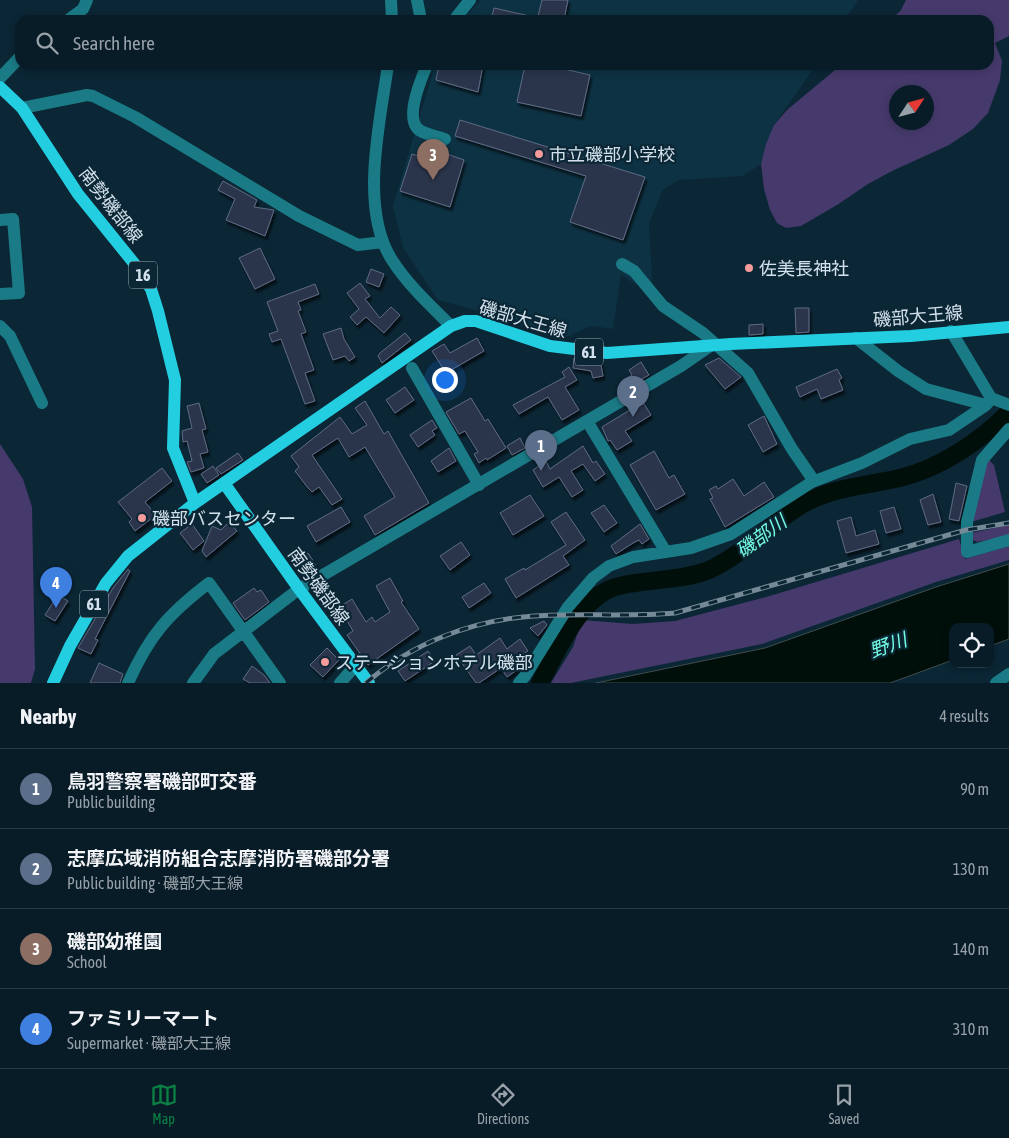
<!DOCTYPE html>
<meta charset="utf-8">
<style>
body{margin:0;font-family:"Asap Condensed","Noto Sans JP",sans-serif;background:#162934;color:#f1f3f6}
.controls{position:absolute;right:15px;bottom:15px;display:grid;overflow:hidden;border-radius:10px;box-shadow:0 2px 8px #0003}
.controls button{width:45px;height:45px;display:grid;place-items:center;padding:0;border:0;border-bottom:1px solid #293a45;background:#081c28;color:#f1f3f6;font:25px sans-serif}
.compass{position:absolute;left:889px;top:85px;width:45px;height:45px;border-radius:50%;background:#081c28;box-shadow:0 2px 8px #0003;rotate:54deg}
.you{position:absolute;left:444px;top:379px;width:18px;height:18px;margin:-12px;border:4px solid #fff;border-radius:50%;background:#1a73e8;box-shadow:0 0 0 8px #1a73e833}
.badge{display:grid;place-items:center;width:32px;height:32px;border-radius:50%;background:#0b8043;color:#fff;font-size:16px;font-weight:700}
.pin{position:absolute;translate:-50% -41px;filter:drop-shadow(0 1px 2px #0008)}
.pin::after{content:'';position:absolute;top:26px;width:18px;height:15px;background:inherit;clip-path:polygon(0 0,100% 0,50% 100%)}
.list{margin:0;padding:0;list-style:none}
h2{display:flex;justify-content:space-between;align-items:center;height:65px;margin:0;padding:0 20px;font-size:21px}
h2 small{font-size:16px;font-weight:400;color:#98a1a8}
.list li{display:grid;grid-template-columns:32px 1fr auto;gap:15px;align-items:center;box-sizing:border-box;height:80px;padding:0 20px;border-top:1px solid #293a45}
.list b{display:block;font-size:19px;white-space:nowrap}
.list p{margin:0;font-size:16px;white-space:nowrap;color:#98a1a8}
.list em{font-size:16px;font-style:normal;color:#98a1a8}
.icon{flex:none;width:28px;height:28px;fill:none;stroke:currentColor;stroke-width:2;stroke-linecap:round;stroke-linejoin:round}
.map{position:relative;flex:none;width:1009px;height:683px;overflow:hidden}
.search{position:absolute;background:#081c28;box-shadow:0 2px 8px #0003;left:15px;right:15px;top:15px;height:55px;display:flex;align-items:center;gap:12px;box-sizing:border-box;padding:0 18px;border-radius:15px;color:#98a1a8;font-size:19px}
.sheet{height:385px;background:#081c28}
nav{display:flex;justify-content:space-around;align-items:center;box-sizing:border-box;height:70px;border-top:1px solid #293a45;background:#081c28;font-size:14px;color:#98a1a8}
nav a{display:grid;justify-items:center;gap:2px}
nav .on{color:#0b8043}
.map>svg:first-child{display:block}
</style>
<div class="map">
<svg width="1009" height="683" viewBox="0 0 1009 683">
<defs>
<filter id="shadow"><feDropShadow dx="2" dy="3.5" stdDeviation="1" flood-color="#0009"/></filter>
</defs>
<rect width="100%" height="100%" fill="#0b2635"/>
<path fill="#0d3243" d="M481,0H858L845,20H462Z
M435,65H816L774,125L761,164L743,176L679,180L663,190L649,223L653,295L621,275L613,329L591,326L560,340L490,314L438,300L403,248L393,206Z"/>
<path fill="#463a6c" fill-rule="evenodd" d="M906,0H1009V36L995,43L1002,61L1000,80L988,113L973,129L949,145L892,171L868,184L837,205L801,226L786,228L777,223L770,210L764,189L761,164L766,144L774,125L787,110L841,65H989V20H891L901,10ZM926,92V122H896V92Z
M0,444L23,479L32,507L35,669L31,683H0Z
M987,458L994,465L1005,512L971,522Z
M1009,525V536L977,542L973,540L971,533Z
M959,539L965,559L1009,546V560L936,582L762,644L571,683H551L573,647L582,620L633,624L675,621L773,595Z"/>
<path fill="#010f0b" stroke="#404e4e" d="M1009,564V639L990,646V627H953V660L890,683H596L765,648L936,587Z"/>
<g fill="none" stroke-linecap="round" stroke-linejoin="round">
<path stroke="#010f0b" stroke-width="18" d="M540,683C557,652 581,594 619,586C648,579 681,581 709,570C745,554 771,522 805,503C834,487 869,485 900,478C941,468 980,441 1009,412"/>
</g>
<path fill="#2b354c" stroke="#5e6b84" filter="url(#shadow)" d="M542,0H568L564,20H537Z
M494,8L534,17V20H491Z
M439,65H483L478,92L436,80Z
M525,65H547L590,75L581,116L517,102Z
M460,120L645,177L623,240L570,222L586,176L455,136Z
M412,154L444,164L447,154L464,160L450,207L400,191Z
M223,181L257,200L254,207L274,210L265,236L226,220L235,199L218,190Z
M260,248L275,279L255,289L239,258Z
M371,269L384,274L379,287L366,282Z
M360,283L370,296L365,299L380,318L391,307L400,315L384,333L366,317L357,325L350,317L359,309L347,293Z
M315,284L319,294L298,302L301,310L298,311L306,332L301,334L314,370L305,373L315,401L305,404L281,339L272,342L269,334L278,331L267,302Z
M795,308H809V332L796,333Z
M763,324V334L749,335V325Z
M341,328L344,339L355,357L349,361L345,356L333,360L323,334Z
M405,333L411,340L382,363L378,356L380,353Z
M477,338L484,351L446,373L432,351L444,344L450,353Z
M574,358L600,360L603,376L593,378L591,371L573,368Z
M719,358L741,377L725,389L705,365Z
M641,362L649,375L626,388L622,382L632,375L629,370Z
M569,367L577,380L565,387L579,410L562,420L548,397L519,414L513,405L565,377L562,372Z
M837,369L842,378L839,380L843,390L821,399L817,389L800,397L796,387Z
M405,387L414,400L395,413L386,400Z
M471,398L485,421L488,419L506,448L487,460L486,458L479,463L474,454L478,452L465,431L459,434L446,412Z
M365,401L384,434L388,431L429,503L375,535L364,516L395,497L365,447L349,457L338,438L312,455L342,499L332,505L319,487L312,492L308,488L295,471L299,467L291,456L340,417L352,434L367,425L355,408Z
M643,402L651,415L625,431L632,441L617,450L610,440L608,441L602,427Z
M199,403L206,429L202,430L208,452L200,454L204,468L191,472L187,462L192,461L187,441L183,442L182,431L192,428L187,406Z
M764,416L777,444L763,452L748,425Z
M432,420L437,428L432,431L435,435L418,447L410,435Z
M520,438L525,448L512,455L507,446Z
M583,446L593,463L596,461L605,474L595,481L583,464L571,471L583,490L572,497L559,477L543,487L533,470L546,461L550,469Z
M449,448L456,461L438,472L431,461Z
M654,451L669,478L674,475L685,494L656,510L630,465Z
M238,453L243,460L221,474L216,468Z
M213,466L219,475L207,483L201,474Z
M162,468L172,481L145,502L156,515L135,531L129,522L132,519L118,502Z
M733,479L744,496L764,482L774,497L725,527L710,499L713,498L709,490L716,486L718,489Z
M956,483L967,486L959,521L949,519Z
M933,494L941,522L928,525L920,500Z
M530,495L544,516L513,535L500,513Z
M604,505L617,523L604,532L591,513Z
M341,507L350,522L316,542L307,526Z
M894,507L901,529L886,533L880,511Z
M566,512L585,540L563,556L569,565L516,598L505,579L524,568L525,570L566,545L551,522Z
M851,517L856,536L875,530L879,544L846,553L837,521Z
M229,522L237,531L206,557L202,551L212,526L221,530Z
M192,524L204,541L193,550L180,533Z
M640,524L649,539L642,544L639,540L633,543L616,554L611,546Z
M461,542L470,555L450,570L440,556Z
M308,553L316,565L303,573L296,561Z
M128,569L130,571L95,639L98,640L91,654L78,648L113,588Z
M390,578L403,601L401,602L419,629L368,665L347,635L353,631L339,607L352,599L366,622L372,617L375,622L390,612L376,586Z
M484,583L491,593L469,608L462,597Z
M254,588L257,592L261,590L269,602L245,620L233,603Z
M58,595L68,601L55,621L45,615Z
M544,621L547,625L538,636L530,628Z
M500,638L507,649L520,639L528,651L515,660L520,668L507,677L501,668L479,683H476L456,655L470,646L476,655Z
M327,648L339,660L323,677L310,665Z
M428,651L435,661L405,681L398,671Z
M99,663L123,674L120,683H90Z
M252,666L264,675L270,683H250L243,679Z"/>
<g fill="none" stroke-linecap="round" stroke-linejoin="round">
<path stroke="#1a7b86" stroke-width="12" d="M391,0L392,20
M417,0L421,20
M68,20L83,9L87,0
M454,20L470,0
M388,65C380,122 359,209 392,260C408,285 430,305 451,326
M427,65C421,79 406,115 417,128C422,134 437,136 445,139
M0,78L20,57
M22,108L87,95L93,96L135,117L299,216L358,245L383,242
M0,220L13,219L19,293L0,294
M622,264L634,271L663,306L703,333L748,373L792,449L814,481
M0,326L10,336L42,403
M951,331L991,398L1009,405
M856,338L898,371L926,389L986,405L990,400
M412,368L479,485
M587,421L666,552
M1009,429L982,460L967,522V552L1009,540
M128,683C149,636 168,614 209,583L280,683
M193,683L214,654L299,589L681,366L710,346
M340,683L356,665
M519,683L525,676L568,607L593,578L609,566L633,557L691,548L731,534L812,482L862,463L910,439L949,430L986,405
M996,683L1009,674"/>
<path stroke="#24cee1" stroke-width="12" d="M0,87L22,108L78,194L137,267L151,289L158,311L175,380L173,448L195,503
M224,483L299,589L369,683
M53,683L70,646L106,583L128,556L195,503L451,326L465,321H476L550,346L607,353L731,344L911,336L1009,327"/>
<g stroke="#758996" stroke-width="5">
<path id="rail" d="M366,683C412,643 473,620 534,616C581,613 628,617 675,613L966,530L1009,523"/>
</g>
<use href="#rail" stroke="#0b2635" stroke-width="3" stroke-dasharray="9" stroke-linecap="butt"/>
</g>
<g fill="#f59b9b" stroke="#0b2635" stroke-width="2">
<circle cx="539" cy="154" r="5"/>
<circle cx="749" cy="268" r="5"/>
<circle cx="142" cy="518" r="5"/>
<circle cx="325" cy="662" r="5"/>
</g>
<g text-anchor="middle" dominant-baseline="central" stroke-width="4.5" stroke-linejoin="round" paint-order="stroke">
<g fill="#0b2635" stroke="#96a9b4" stroke-width="1">
<rect x="129" y="261.5" width="28" height="27" rx="4"/>
<rect x="575" y="338.5" width="28" height="27" rx="4"/>
<rect x="80" y="590.5" width="28" height="27" rx="4"/>
</g>
<g font-size="16" font-weight="bold" fill="#d2e1eb">
<text x="143" y="275">16</text>
<text x="589" y="352">61</text>
<text x="94" y="604">61</text>
</g>
<g font-size="18" fill="#d2e1eb" stroke="#0b2635" text-anchor="start">
<text x="549" y="154">市立磯部小学校</text>
<text x="759" y="268">佐美長神社</text>
<text x="152" y="518">磯部バスセンター</text>
<text x="335" y="662">ステーションホテル磯部</text>
</g>
<g font-size="18" fill="#d2e1eb" stroke="#0b2635">
<text transform="translate(111 205) rotate(52)">南勢磯部線</text>
<text transform="translate(918 316) rotate(-5)">磯部大王線</text>
<text transform="translate(523 319) rotate(16)">磯部大王線</text>
<text transform="translate(319 586) rotate(54)">南勢磯部線</text>
</g>
<g font-size="19" font-style="italic" fill="#74fde2" stroke="#0b2635">
<text transform="translate(761 536) rotate(-36)">磯部川</text>
<text transform="translate(888 645) rotate(-20)">野川</text>
</g>
</g>
</svg>
<div class="controls">
<button><svg class="icon" aria-label="locate" viewBox="0 0 24 24"><circle cx="12" cy="12" r="6"/><path d="M12 2v4M12 18v4M2 12h4M18 12h4"/></svg></button>
</div>
<svg class="compass" viewBox="-18 -18 36 36"><path d="M0-13l5 13h-10z" fill="#e53935"/><path d="M0 13l5-13h-10z" fill="#98a1a8"/></svg>
<div class="you"></div>
<div class="pin badge" style="left:541px;top:471px;background:#5c6f8a">1</div>
<div class="pin badge" style="left:633px;top:417px;background:#5c6f8a">2</div>
<div class="pin badge" style="left:433px;top:180px;background:#8d6e63">3</div>
<div class="pin badge" style="left:56px;top:608px;background:#3f7fe0">4</div>
<div class="search"><svg class="icon" aria-label="search" viewBox="0 0 24 24"><circle cx="10" cy="10" r="6"/><path d="M15 15l6 6"/></svg>Search here</div>
</div>
<section class="sheet">
<h2>Nearby<small>4 results</small></h2>
<ul class="list">
<li><span class="badge" style="background:#5c6f8a">1</span><div><b>鳥羽警察署磯部町交番</b><p>Public building</p></div><em>90 m</em></li>
<li><span class="badge" style="background:#5c6f8a">2</span><div><b>志摩広域消防組合志摩消防署磯部分署</b><p>Public building · 磯部大王線</p></div><em>130 m</em></li>
<li><span class="badge" style="background:#8d6e63">3</span><div><b>磯部幼稚園</b><p>School</p></div><em>140 m</em></li>
<li><span class="badge" style="background:#3f7fe0">4</span><div><b>ファミリーマート</b><p>Supermarket · 磯部大王線</p></div><em>310 m</em></li>
</ul>
</section>
<nav>
<a class="on"><svg class="icon" aria-label="map" viewBox="0 0 24 24"><path d="M3 6l6-2 6 2 6-2v14l-6 2-6-2-6 2zM9 4v14M15 6v14"/></svg>Map</a>
<a><svg class="icon" aria-label="directions" viewBox="0 0 24 24"><path d="M12 3l9 9-9 9-9-9zM9 14v-3h6M13 9l2 2-2 2"/></svg>Directions</a>
<a><svg class="icon" aria-label="saved" viewBox="0 0 24 24"><path d="M7 4h10v16l-5-4-5 4z"/></svg>Saved</a>
</nav>
